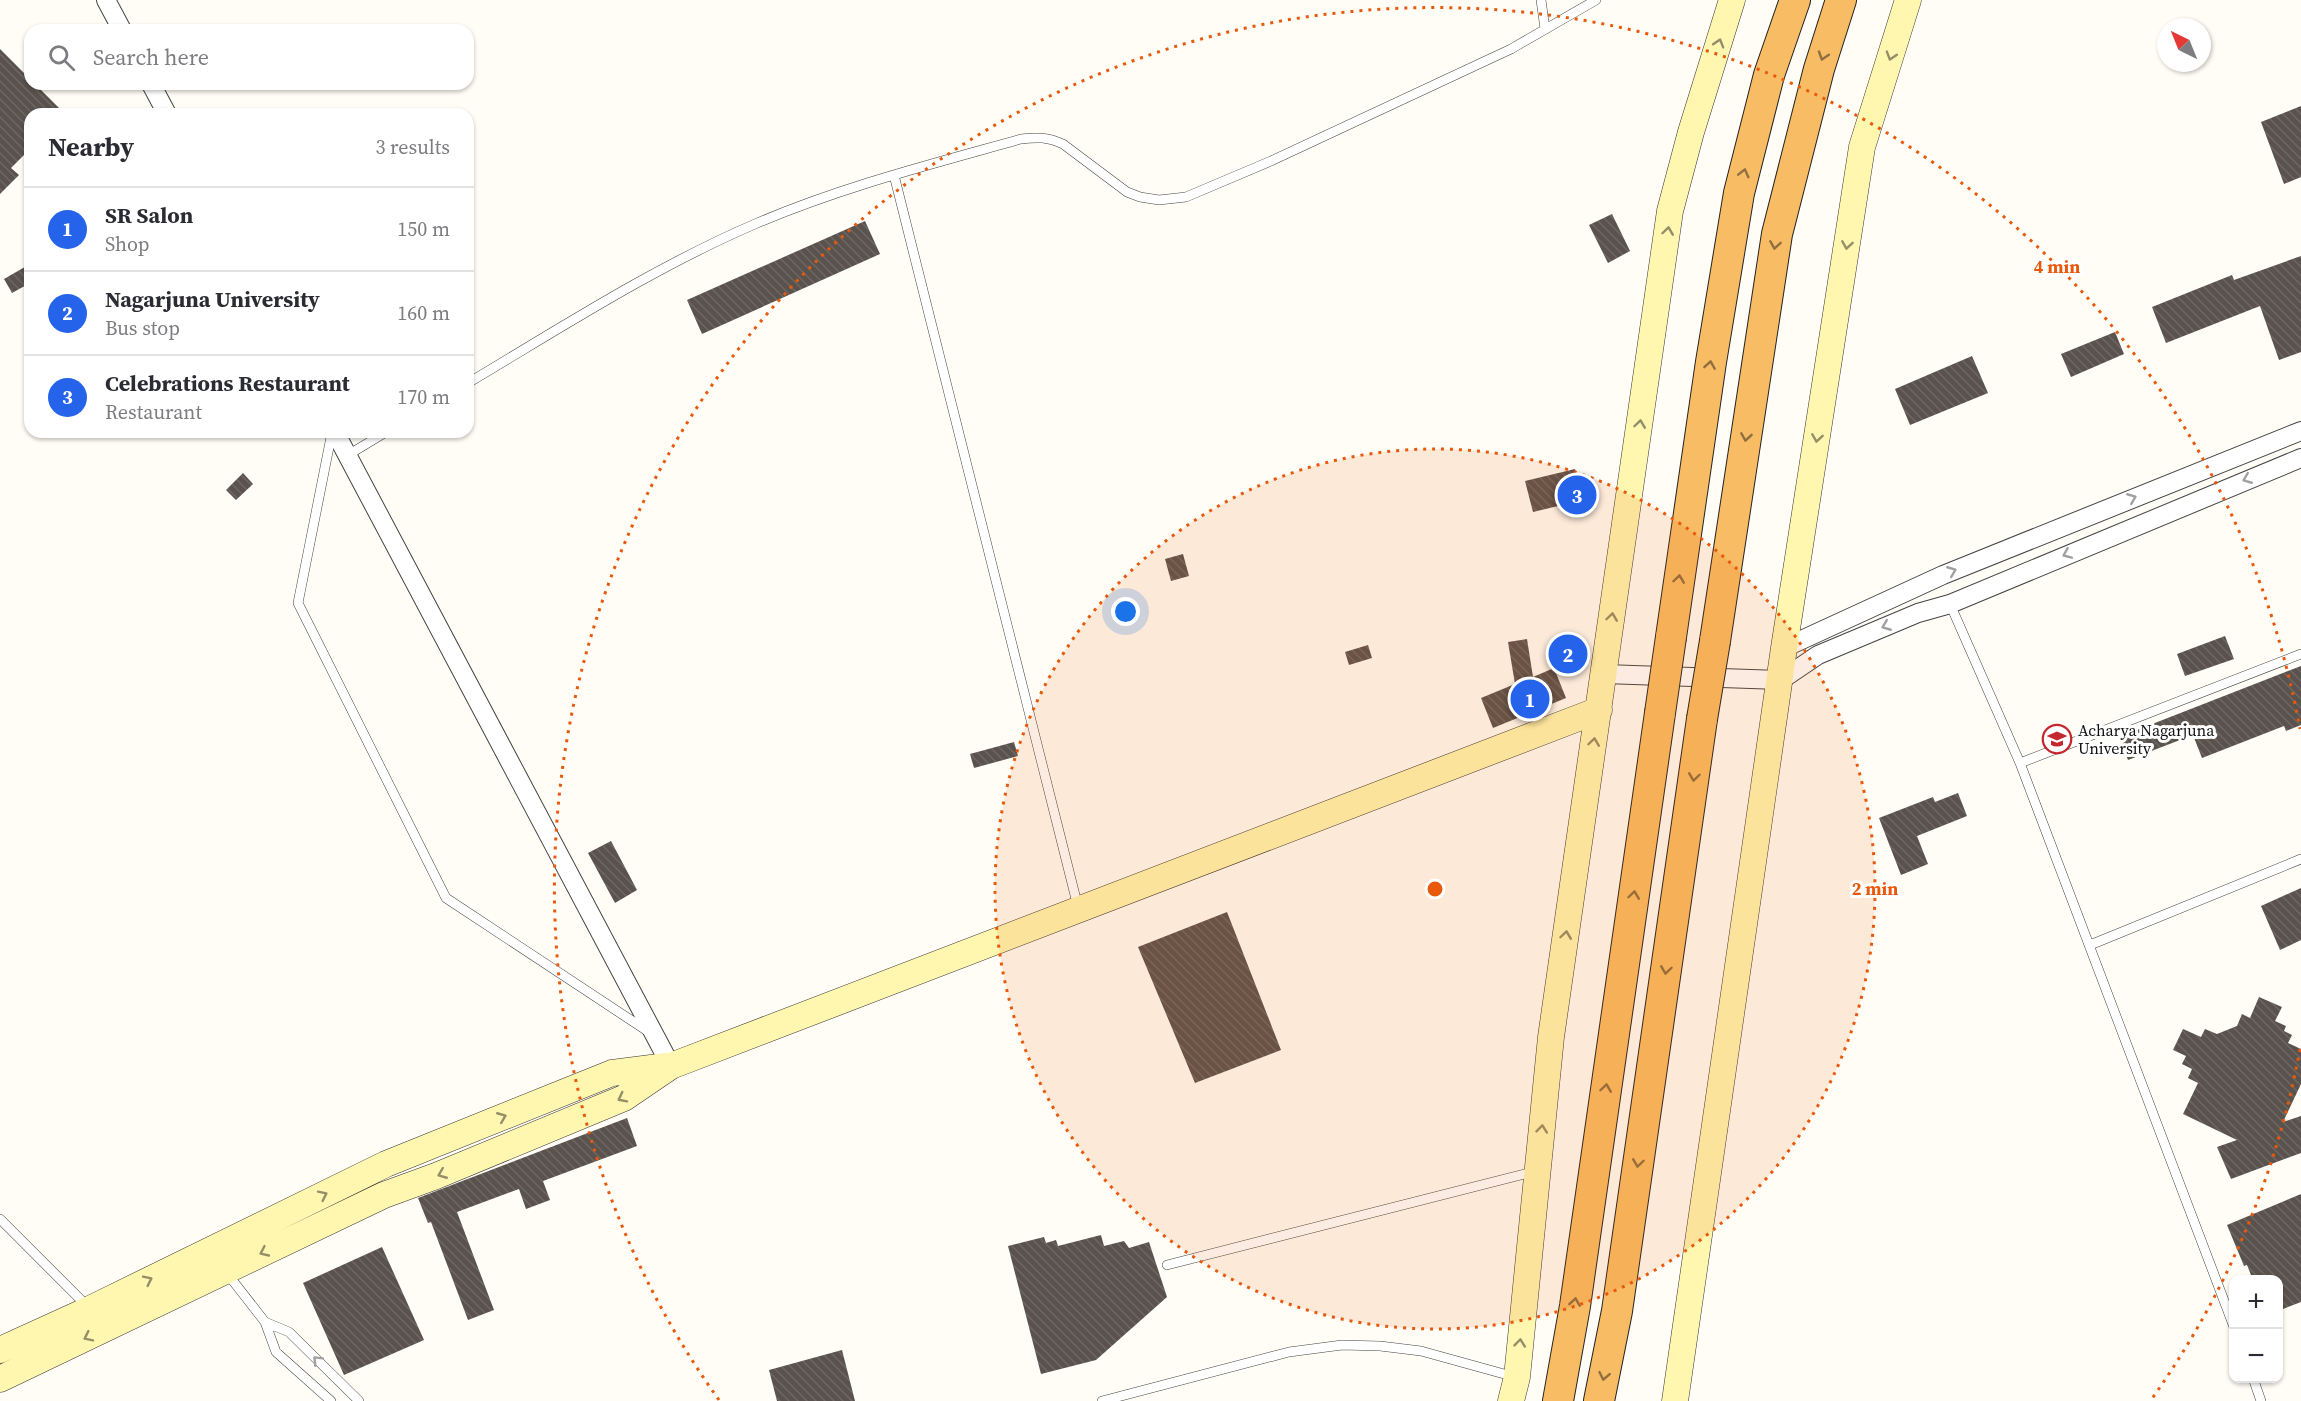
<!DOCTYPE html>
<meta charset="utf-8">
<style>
body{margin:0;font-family:"Source Serif 4",serif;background:#f2f2f3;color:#2b2b33}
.controls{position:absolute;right:18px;bottom:18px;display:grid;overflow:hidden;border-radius:12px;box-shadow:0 2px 4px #0004}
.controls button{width:54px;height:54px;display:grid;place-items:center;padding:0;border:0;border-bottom:2px solid #e1e1e2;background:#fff;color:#2b2b33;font:30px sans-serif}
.compass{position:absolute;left:2157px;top:18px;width:54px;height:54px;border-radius:50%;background:#fff;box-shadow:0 2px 4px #0004;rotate:317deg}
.you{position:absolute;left:1126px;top:612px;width:21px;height:21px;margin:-15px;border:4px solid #fff;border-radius:50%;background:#1a73e8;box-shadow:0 0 0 9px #1a73e833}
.badge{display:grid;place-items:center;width:39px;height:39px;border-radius:50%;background:#2563eb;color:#fff;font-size:20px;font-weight:700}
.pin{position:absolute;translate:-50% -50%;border:3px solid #fff;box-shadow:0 2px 6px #0006}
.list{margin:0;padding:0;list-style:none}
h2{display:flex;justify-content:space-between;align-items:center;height:78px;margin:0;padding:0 24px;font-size:26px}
h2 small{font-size:20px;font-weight:400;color:#7c7c81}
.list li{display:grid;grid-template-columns:39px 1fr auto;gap:18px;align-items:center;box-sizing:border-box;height:84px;padding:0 24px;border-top:2px solid #e1e1e2}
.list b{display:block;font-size:22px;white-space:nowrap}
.list p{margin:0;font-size:20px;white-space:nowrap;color:#7c7c81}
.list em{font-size:20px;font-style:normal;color:#7c7c81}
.icon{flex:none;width:33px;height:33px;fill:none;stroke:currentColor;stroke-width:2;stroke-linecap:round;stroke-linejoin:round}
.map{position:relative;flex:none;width:2301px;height:1401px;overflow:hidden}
.search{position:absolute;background:#fff;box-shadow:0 2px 4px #0004;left:24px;top:24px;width:450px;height:66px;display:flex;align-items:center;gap:15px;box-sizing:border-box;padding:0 21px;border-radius:18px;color:#7c7c81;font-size:22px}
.panel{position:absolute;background:#fff;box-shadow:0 2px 4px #0004;left:24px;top:108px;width:450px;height:330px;border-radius:18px}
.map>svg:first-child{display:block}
</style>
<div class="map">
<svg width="2301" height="1401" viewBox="0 0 2301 1401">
<defs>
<pattern id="building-back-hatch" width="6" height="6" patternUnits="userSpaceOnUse" patternTransform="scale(1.5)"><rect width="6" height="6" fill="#5a524d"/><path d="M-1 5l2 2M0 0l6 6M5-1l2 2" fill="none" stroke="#6d6662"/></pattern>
</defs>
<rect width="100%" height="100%" fill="#fffdf5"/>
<path fill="url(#building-back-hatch)" d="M0,49L30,79V84H35L65,114H30V149L11,168L19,175L0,194Z
M2301,106V177L2284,184L2261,122Z
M1612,214L1630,251L1608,263L1589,225Z
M865,221L880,254L702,334L687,300Z
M2301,256V352L2279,360L2260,306L2166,343L2152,307L2232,275L2234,280Z
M30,264V283L12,293L4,279Z
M2115,332L2124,354L2071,377L2061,354Z
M1972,356L1988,393L1910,425L1895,389Z
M1575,469L1583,500L1533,512L1525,481Z
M243,473L253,484L236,500L226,490Z
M1183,554L1189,576L1171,581L1165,559Z
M2225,636L2234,659L2185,676L2177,654Z
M1527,639L1533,677L1554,668L1566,698L1493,728L1481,698L1515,684L1508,642Z
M1368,645L1372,658L1349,665L1345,652Z
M2301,666V725L2286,731L2284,726L2202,758L2193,735L2128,760L2119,737Z
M1014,742L1018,756L974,768L970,754Z
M1958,793L1967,816L1917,836L1928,864L1901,875L1879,818L1933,797L1935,802Z
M611,841L637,890L615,903L588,853Z
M2301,888V940L2280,950L2261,906Z
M1227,912L1281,1050L1195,1083L1138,947Z
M2259,997L2282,1007L2275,1021L2286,1026L2284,1031L2292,1035L2288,1043L2301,1049V1084L2283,1122L2301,1116V1153L2231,1179L2217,1147L2237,1140L2183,1114L2198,1083L2188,1078L2192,1069L2182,1064L2186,1056L2173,1050L2183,1029L2201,1037L2205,1029L2217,1034L2237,1026L2242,1014L2250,1018Z
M627,1118L637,1146L543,1181L550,1200L526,1209L519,1189L457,1212L494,1310L468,1320L431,1222L428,1223L418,1198Z
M2301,1194V1302L2278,1311V1280H2253L2247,1265L2244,1266L2227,1225Z
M1101,1235L1104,1246L1124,1241L1129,1248L1149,1242L1167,1297L1096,1360L1041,1374L1008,1246L1044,1237L1046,1243L1056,1240L1058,1246Z
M382,1247L424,1340L344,1375L303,1283Z
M842,1350L855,1401H777L769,1370Z"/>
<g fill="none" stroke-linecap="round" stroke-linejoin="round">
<g stroke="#444" stroke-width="10">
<path id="service" d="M1541,0L1545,29
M894,175L1078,907
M468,383C562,327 655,267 755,224C841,187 932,164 1021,139C1037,137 1048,137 1063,144L1127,192L1140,197L1159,200L1186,197L1271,161L1511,49L1596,0
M332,432L298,603L446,898L649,1032
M348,455L386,432
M1950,604L2020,763L2234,1327
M2020,763L2301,654
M2090,945L2301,859
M0,1219L87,1306
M1167,1265L1536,1171
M226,1272L265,1322L276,1352L331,1401
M265,1322L289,1332L359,1401
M2253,1378L2261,1401
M1102,1401L1289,1352L1342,1345L1380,1346L1421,1351L1515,1377"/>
</g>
<g stroke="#444" stroke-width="20">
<path id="minor" d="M106,0L122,30
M151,84L167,114
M335,432L671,1066
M1784,648L1943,575L2301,431
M1604,674L1781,680L1818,655L1918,613L1950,604L2301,458"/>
</g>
<g stroke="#333" stroke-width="27">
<path id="secondary" d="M0,1350L90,1309L386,1164L612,1073L667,1066
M0,1379L384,1195L436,1176L624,1098L671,1066L1599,710
M1511,1401L1517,1377L1551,1037L1670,211L1691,132L1732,0
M1675,1401L1784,648L1862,147L1908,0"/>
</g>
<g stroke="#222" stroke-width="32">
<path id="trunk" d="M1671,637L1711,362L1739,193L1769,75L1795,0
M1715,641L1777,234L1819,69L1841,0
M1558,1401L1575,1306L1660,713
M1599,1401L1617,1311L1702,719"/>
</g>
<use href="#service" stroke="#fff" stroke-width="9"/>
<use href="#minor" stroke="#fff" stroke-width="18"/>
<use href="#secondary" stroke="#fff6b0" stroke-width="26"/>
<use href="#trunk" stroke="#f7bc64" stroke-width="30"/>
<g stroke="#222" stroke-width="32" stroke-linecap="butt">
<path id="trunk-bridge" d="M1660,713L1671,637
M1702,719L1715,641"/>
</g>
<use href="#trunk-bridge" stroke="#f7bc64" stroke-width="30"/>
</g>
<defs><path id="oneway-chevron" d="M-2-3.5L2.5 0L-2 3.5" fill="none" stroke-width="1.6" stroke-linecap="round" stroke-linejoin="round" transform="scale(1.5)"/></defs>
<g stroke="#948f68">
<use href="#oneway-chevron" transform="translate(1719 43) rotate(-73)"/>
<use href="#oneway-chevron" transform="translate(1891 56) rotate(107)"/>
<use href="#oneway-chevron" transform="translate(1668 231) rotate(-82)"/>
<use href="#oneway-chevron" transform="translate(1847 245) rotate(99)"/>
<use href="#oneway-chevron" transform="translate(1640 424) rotate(-82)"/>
<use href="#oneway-chevron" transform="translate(1817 438) rotate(99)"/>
<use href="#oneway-chevron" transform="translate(1612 617) rotate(-82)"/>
<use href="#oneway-chevron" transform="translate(1594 742) rotate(-82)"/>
<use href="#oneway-chevron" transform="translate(1566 935) rotate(-82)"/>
<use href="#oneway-chevron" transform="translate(622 1098) rotate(153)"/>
<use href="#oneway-chevron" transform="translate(502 1117) rotate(-22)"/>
<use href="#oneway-chevron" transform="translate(1542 1129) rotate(-84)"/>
<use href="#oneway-chevron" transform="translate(442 1174) rotate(158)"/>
<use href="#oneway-chevron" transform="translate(323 1195) rotate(-26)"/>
<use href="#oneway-chevron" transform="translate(264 1252) rotate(155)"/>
<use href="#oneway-chevron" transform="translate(148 1280) rotate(-26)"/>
<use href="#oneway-chevron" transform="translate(88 1337) rotate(154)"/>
<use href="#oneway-chevron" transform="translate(1520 1343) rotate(-84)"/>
</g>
<g stroke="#906f3f">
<use href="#oneway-chevron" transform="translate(1823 56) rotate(108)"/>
<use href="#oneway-chevron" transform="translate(1744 173) rotate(-76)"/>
<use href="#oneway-chevron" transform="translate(1775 245) rotate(99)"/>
<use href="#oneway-chevron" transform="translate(1710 365) rotate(-81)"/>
<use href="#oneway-chevron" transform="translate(1746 437) rotate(99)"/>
<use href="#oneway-chevron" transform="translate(1679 579) rotate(-82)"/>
<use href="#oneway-chevron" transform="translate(1694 777) rotate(98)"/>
<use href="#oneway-chevron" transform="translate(1634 895) rotate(-82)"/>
<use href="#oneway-chevron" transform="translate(1666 970) rotate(98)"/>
<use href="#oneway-chevron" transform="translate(1606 1088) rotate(-82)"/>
<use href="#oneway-chevron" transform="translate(1638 1163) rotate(98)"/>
<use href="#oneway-chevron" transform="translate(1575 1302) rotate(-81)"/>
<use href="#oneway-chevron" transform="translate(1604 1376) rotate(101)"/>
</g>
<g stroke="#a0a0a0">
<use href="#oneway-chevron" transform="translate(2247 479) rotate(158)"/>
<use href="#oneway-chevron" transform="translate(2132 498) rotate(-22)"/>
<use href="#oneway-chevron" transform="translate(2067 554) rotate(157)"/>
<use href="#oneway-chevron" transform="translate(1952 571) rotate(-22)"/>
<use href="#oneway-chevron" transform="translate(1886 626) rotate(158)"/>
<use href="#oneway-chevron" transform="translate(317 1360) rotate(-135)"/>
</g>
<circle cx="1435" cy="889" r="440" fill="#e8590c" fill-opacity=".12"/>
<g fill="none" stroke="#e8590c" stroke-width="3" stroke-dasharray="3 6">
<circle cx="1435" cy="889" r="440"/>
<path d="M2300 1049A880 880 0 0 1 2151 1400M719 1400A880 880 0 1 1 2300 729"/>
</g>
<defs>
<g id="university-ring" transform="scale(1.5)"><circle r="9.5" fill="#fff" stroke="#c4262e" stroke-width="1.5"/><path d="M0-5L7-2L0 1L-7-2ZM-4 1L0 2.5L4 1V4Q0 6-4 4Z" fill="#c4262e"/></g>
</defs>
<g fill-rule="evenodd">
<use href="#university-ring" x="2057" y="739"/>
</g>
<g text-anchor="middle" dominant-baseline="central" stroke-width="6" stroke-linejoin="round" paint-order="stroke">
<g font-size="16" fill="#111" stroke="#fff" text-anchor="start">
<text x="2078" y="730">Acharya Nagarjuna<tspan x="2078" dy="18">University</tspan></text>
</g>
</g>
<circle cx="1435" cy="889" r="9" fill="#e8590c" stroke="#fff" stroke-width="3"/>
<g font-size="18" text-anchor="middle" font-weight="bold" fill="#e8590c" stroke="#fff" stroke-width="6" stroke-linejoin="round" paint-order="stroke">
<text x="2057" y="273">4 min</text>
<text x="1875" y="895">2 min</text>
</g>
</svg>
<div class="controls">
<button>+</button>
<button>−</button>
</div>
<svg class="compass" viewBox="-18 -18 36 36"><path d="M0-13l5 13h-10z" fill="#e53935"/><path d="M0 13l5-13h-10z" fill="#7c7c81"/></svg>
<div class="you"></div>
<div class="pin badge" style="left:1530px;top:699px">1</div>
<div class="pin badge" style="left:1568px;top:654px">2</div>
<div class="pin badge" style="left:1577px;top:495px">3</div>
<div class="search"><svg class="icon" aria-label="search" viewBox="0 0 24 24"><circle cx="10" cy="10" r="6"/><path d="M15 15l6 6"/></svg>Search here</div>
<section class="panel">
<h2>Nearby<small>3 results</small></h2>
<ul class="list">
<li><span class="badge">1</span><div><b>SR Salon</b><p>Shop</p></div><em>150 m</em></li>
<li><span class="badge">2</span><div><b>Nagarjuna University</b><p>Bus stop</p></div><em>160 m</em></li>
<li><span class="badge">3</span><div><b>Celebrations Restaurant</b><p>Restaurant</p></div><em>170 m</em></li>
</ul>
</section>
</div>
